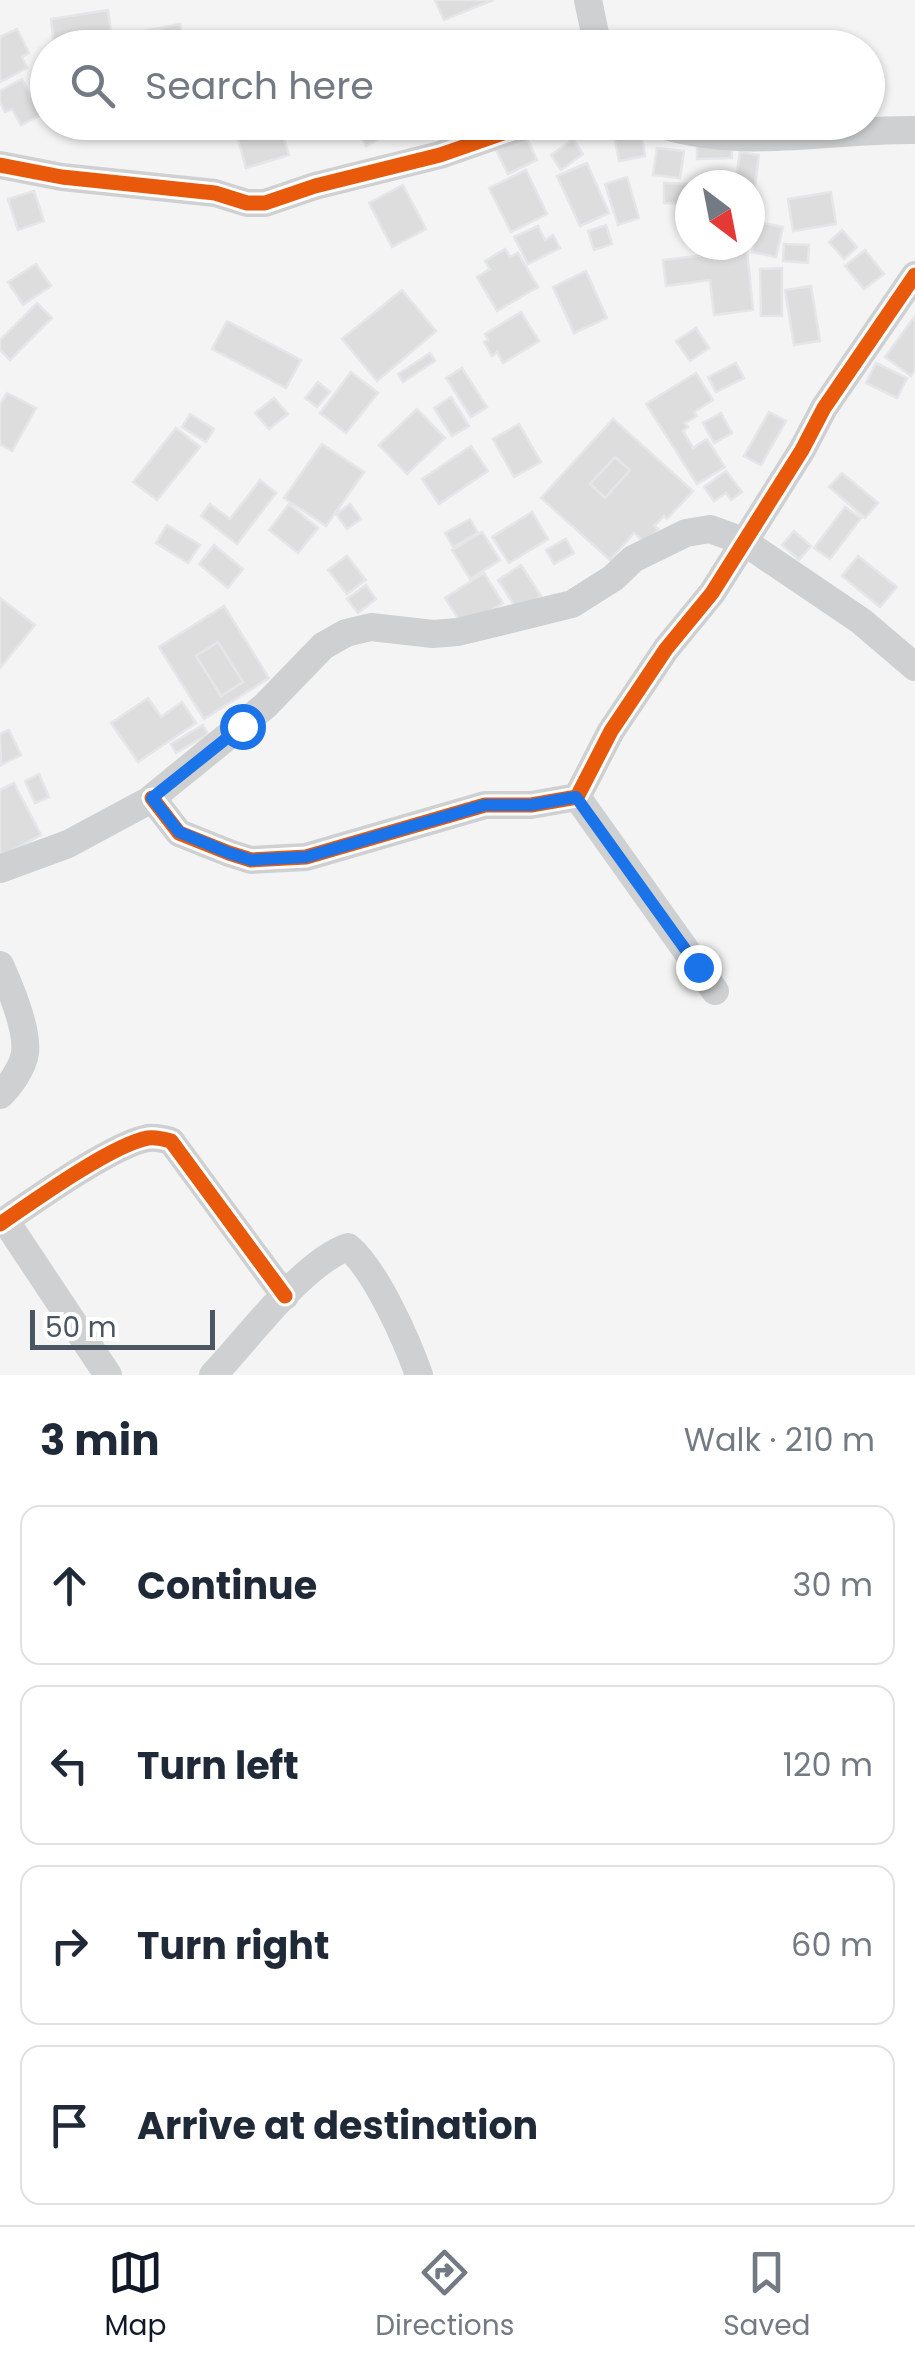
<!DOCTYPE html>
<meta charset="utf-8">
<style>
body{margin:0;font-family:Poppins,sans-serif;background:#f2f2f3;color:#1f2937}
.compass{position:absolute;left:675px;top:170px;width:90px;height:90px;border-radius:50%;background:#fff;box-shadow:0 2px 8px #0004;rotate:148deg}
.scale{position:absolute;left:30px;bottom:25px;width:185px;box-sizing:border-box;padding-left:10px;border:5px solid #4a5661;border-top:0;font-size:28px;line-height:35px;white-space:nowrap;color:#4a5661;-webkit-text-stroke:8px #fff;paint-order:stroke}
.stop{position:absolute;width:30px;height:30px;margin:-22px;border:8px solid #1a73e8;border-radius:50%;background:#fff}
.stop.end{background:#1a73e8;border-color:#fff;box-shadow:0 2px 10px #0008}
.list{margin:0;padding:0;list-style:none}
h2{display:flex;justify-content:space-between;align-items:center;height:130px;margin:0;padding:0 40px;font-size:42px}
h2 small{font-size:32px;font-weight:400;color:#747a83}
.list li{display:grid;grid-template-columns:65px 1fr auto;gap:30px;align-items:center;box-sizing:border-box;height:160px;margin:0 20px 20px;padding:0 20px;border:2px solid #e0e1e3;border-radius:20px}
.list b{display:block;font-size:38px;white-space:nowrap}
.list em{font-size:32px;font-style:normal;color:#747a83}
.icon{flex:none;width:55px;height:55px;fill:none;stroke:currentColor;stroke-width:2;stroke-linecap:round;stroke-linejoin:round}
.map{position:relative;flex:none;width:915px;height:1375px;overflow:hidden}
.search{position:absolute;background:#fff;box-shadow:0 2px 8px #0004;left:30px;right:30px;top:30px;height:110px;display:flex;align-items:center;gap:25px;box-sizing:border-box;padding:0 35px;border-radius:55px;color:#747a83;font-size:38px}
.sheet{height:850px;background:#fff}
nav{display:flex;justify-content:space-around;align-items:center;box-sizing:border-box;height:140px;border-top:2px solid #e0e1e3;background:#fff;font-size:28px;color:#747a83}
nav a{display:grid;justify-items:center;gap:5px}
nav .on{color:#111827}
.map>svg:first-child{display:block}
</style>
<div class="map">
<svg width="915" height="1375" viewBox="0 0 915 1375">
<rect width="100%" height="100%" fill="#f4f4f4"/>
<path fill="#ddddde" stroke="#e5e6e7" stroke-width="2.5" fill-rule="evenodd" d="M435,0H493L444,20Z
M108,10L112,39L54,47L51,19Z
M180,24L185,48H118L115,37Z
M17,29L29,53L22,57L27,68L0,82V37Z
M22,79L41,115L21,125L12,109L5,112L0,102V91Z
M268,122H279L289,155L246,168L236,132Z
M365,122H385L391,133L366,146L356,127Z
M641,131L645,156L619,161L614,136Z
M526,136L537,160L508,174L496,150Z
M573,139L583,154L561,170L551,155Z
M732,144V158L697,159V145Z
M657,148L684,151L680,178L653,175Z
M740,152L759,155L754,193H750V185H735Z
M587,163L609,213L580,226L557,176Z
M526,170L547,214L511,232L489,188Z
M627,177L639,218L618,225L605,184Z
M664,183L693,184L690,185V204L664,203Z
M403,185L426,229L392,247L369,203Z
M34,191L44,221L18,230L8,199Z
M831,192L836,224L793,231L788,199Z
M758,222L783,227L776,257L752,252Z
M606,225L612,244L594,250L588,231Z
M538,226L545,240L553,235L560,248L528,264L514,237Z
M842,230L857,247L844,259L829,242Z
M784,244L809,245L808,263L783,261Z
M505,249L510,257L518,253L538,287L497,311L477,277L490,269L485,261Z
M747,250L753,310L714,315L710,280L666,286L663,260Z
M865,250L884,274L864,289L845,266Z
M36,264L51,286L23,305L8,282Z
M782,268V316H761L760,269Z
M586,271L607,318L574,333L553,287Z
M811,286L820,341L794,345L785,290Z
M402,290L436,331L377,381L342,339Z
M37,303L52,318L10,360L0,350V340Z
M521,312L539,341L503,363L497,352L492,356L484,342L488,340L485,334Z
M915,316V370L911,376L885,357Z
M227,321L301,360L286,388L212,349Z
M696,328L709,348L690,361L676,341Z
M430,353L435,361L403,382L398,374Z
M736,363L744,378L716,392L708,377Z
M876,363L907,378L897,398L866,383Z
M462,368L487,407L471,417L446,378Z
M351,372L378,393L346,433L320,413Z
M696,373L713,400L694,412L697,416L685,423L688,427L683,431L693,448L707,439L725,467L697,484L646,404Z
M318,382L330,392L317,407L305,398Z
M7,393L36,408L12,451L0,444V405Z
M451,397L469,426L452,436L434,408Z
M274,398L288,414L269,429L255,413Z
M417,409L445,438L407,474L379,445Z
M769,412L786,421L761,465L744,456Z
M721,413L732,433L714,443L703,423Z
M190,414L214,429L206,442L182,427Z
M613,419L693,491L667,519L664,516L654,526L658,529L645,543L634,533L610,560L541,498ZM615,457L630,470L605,498L590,484Z
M519,424L541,462L514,477L493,439Z
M176,428L200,447L157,500L133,482Z
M322,444L364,472L326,526L284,498Z
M471,446L488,471L439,504L422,479Z
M615,457L630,470L605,498L590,484Z
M726,471L742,492L731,500L726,493L714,501L704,487Z
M842,473L878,503L865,518L829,487Z
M260,480L276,493L237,544L201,516L210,504L230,519Z
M289,504L318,528L298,553L269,530Z
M350,504L361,519L347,529L336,514Z
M845,507L861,518L830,559L814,548Z
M532,512L548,539L509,563L492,537Z
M470,519L478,533L453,547L445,533Z
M167,525L200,545L188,563L156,543Z
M794,531L811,546L799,560L782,545Z
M482,532L500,560L470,579L452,550Z
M566,539L574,553L554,564L546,550Z
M214,545L243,569L228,588L199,564Z
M347,556L366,580L347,594L328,570Z
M858,556L897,587L880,607L842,576Z
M521,565L541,596L518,611L498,580Z
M484,573L503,603L464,628L445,598Z
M366,585L376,599L358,613L347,599Z
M0,598L35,625L0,668Z
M224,606L269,678L204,719L159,647ZM218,642L243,682L221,696L196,656Z
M218,642L243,682L221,696L196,656Z
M148,698L161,717L182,702L196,723L138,762L111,723Z
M203,725L208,734L176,753L171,744Z
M9,730L21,755L1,765L0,734Z
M39,774L49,797L35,803L25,781Z
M14,783L41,835L0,857V790Z"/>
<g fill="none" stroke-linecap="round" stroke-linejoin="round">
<path stroke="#ced0d2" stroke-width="28" d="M588,0L598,48
M652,122C744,152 822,129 915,130
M0,165L62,177L215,193L247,203H265L315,186L440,155L535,122
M577,797L715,991
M152,798L179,833L229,853L251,860L306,857L485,805H531L577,797L611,731L666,649L712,593L802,450L824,408L915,275
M0,869L68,844L148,801L265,706L323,646L346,633L371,627L433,634L458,632L572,604L613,578L633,559L686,533L710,529L743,541L861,621L915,667
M0,965C10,987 28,1029 25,1053C23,1067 10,1086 0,1095
M5,1220L108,1375
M0,1224C32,1202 113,1144 148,1138C156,1137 164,1139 171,1141L285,1296
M213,1375C247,1340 303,1262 348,1247C376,1270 407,1341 419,1375"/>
<g stroke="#fff" stroke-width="21">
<path id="cycleway" d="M0,165L62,177L215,193L247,203H265L315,186L440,155L535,122
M152,798L179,833L229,853L251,860L306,857L485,805H531L577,797L611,731L666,649L712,593L802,450L824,408L915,275
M0,1224C32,1202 113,1144 148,1138C156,1137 164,1139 171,1141L285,1296"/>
</g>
<use href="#cycleway" stroke="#e8590c" stroke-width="15"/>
</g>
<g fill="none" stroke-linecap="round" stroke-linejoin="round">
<path stroke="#1a73e8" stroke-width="12" d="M242,726L152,798L179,832L229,853L251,860L306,857L485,805H531L576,797L698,967"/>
</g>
</svg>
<svg class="compass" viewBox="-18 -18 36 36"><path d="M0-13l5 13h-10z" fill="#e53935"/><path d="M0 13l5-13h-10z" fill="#747a83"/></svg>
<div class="scale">50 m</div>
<div class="stop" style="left:242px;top:726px"></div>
<div class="stop end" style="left:698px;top:967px"></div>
<div class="search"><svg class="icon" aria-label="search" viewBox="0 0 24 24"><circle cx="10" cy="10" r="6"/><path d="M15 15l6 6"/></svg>Search here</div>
</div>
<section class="sheet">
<h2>3 min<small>Walk · 210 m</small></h2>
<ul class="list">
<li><svg class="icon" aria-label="ahead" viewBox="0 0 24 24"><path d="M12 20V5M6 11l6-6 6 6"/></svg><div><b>Continue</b></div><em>30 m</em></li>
<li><svg class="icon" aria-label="left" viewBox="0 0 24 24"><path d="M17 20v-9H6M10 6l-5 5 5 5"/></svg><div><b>Turn left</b></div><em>120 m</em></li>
<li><svg class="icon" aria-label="right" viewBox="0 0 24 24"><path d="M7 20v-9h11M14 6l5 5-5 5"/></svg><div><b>Turn right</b></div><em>60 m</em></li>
<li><svg class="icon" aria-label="arrive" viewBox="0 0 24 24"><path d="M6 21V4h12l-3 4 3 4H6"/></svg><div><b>Arrive at destination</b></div></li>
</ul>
</section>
<nav>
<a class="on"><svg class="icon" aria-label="map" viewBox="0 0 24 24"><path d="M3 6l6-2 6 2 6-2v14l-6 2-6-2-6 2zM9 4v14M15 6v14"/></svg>Map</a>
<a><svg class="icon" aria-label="directions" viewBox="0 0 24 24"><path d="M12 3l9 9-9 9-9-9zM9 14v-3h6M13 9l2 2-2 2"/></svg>Directions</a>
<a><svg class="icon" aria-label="saved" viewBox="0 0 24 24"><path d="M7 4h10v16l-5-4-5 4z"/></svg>Saved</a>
</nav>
